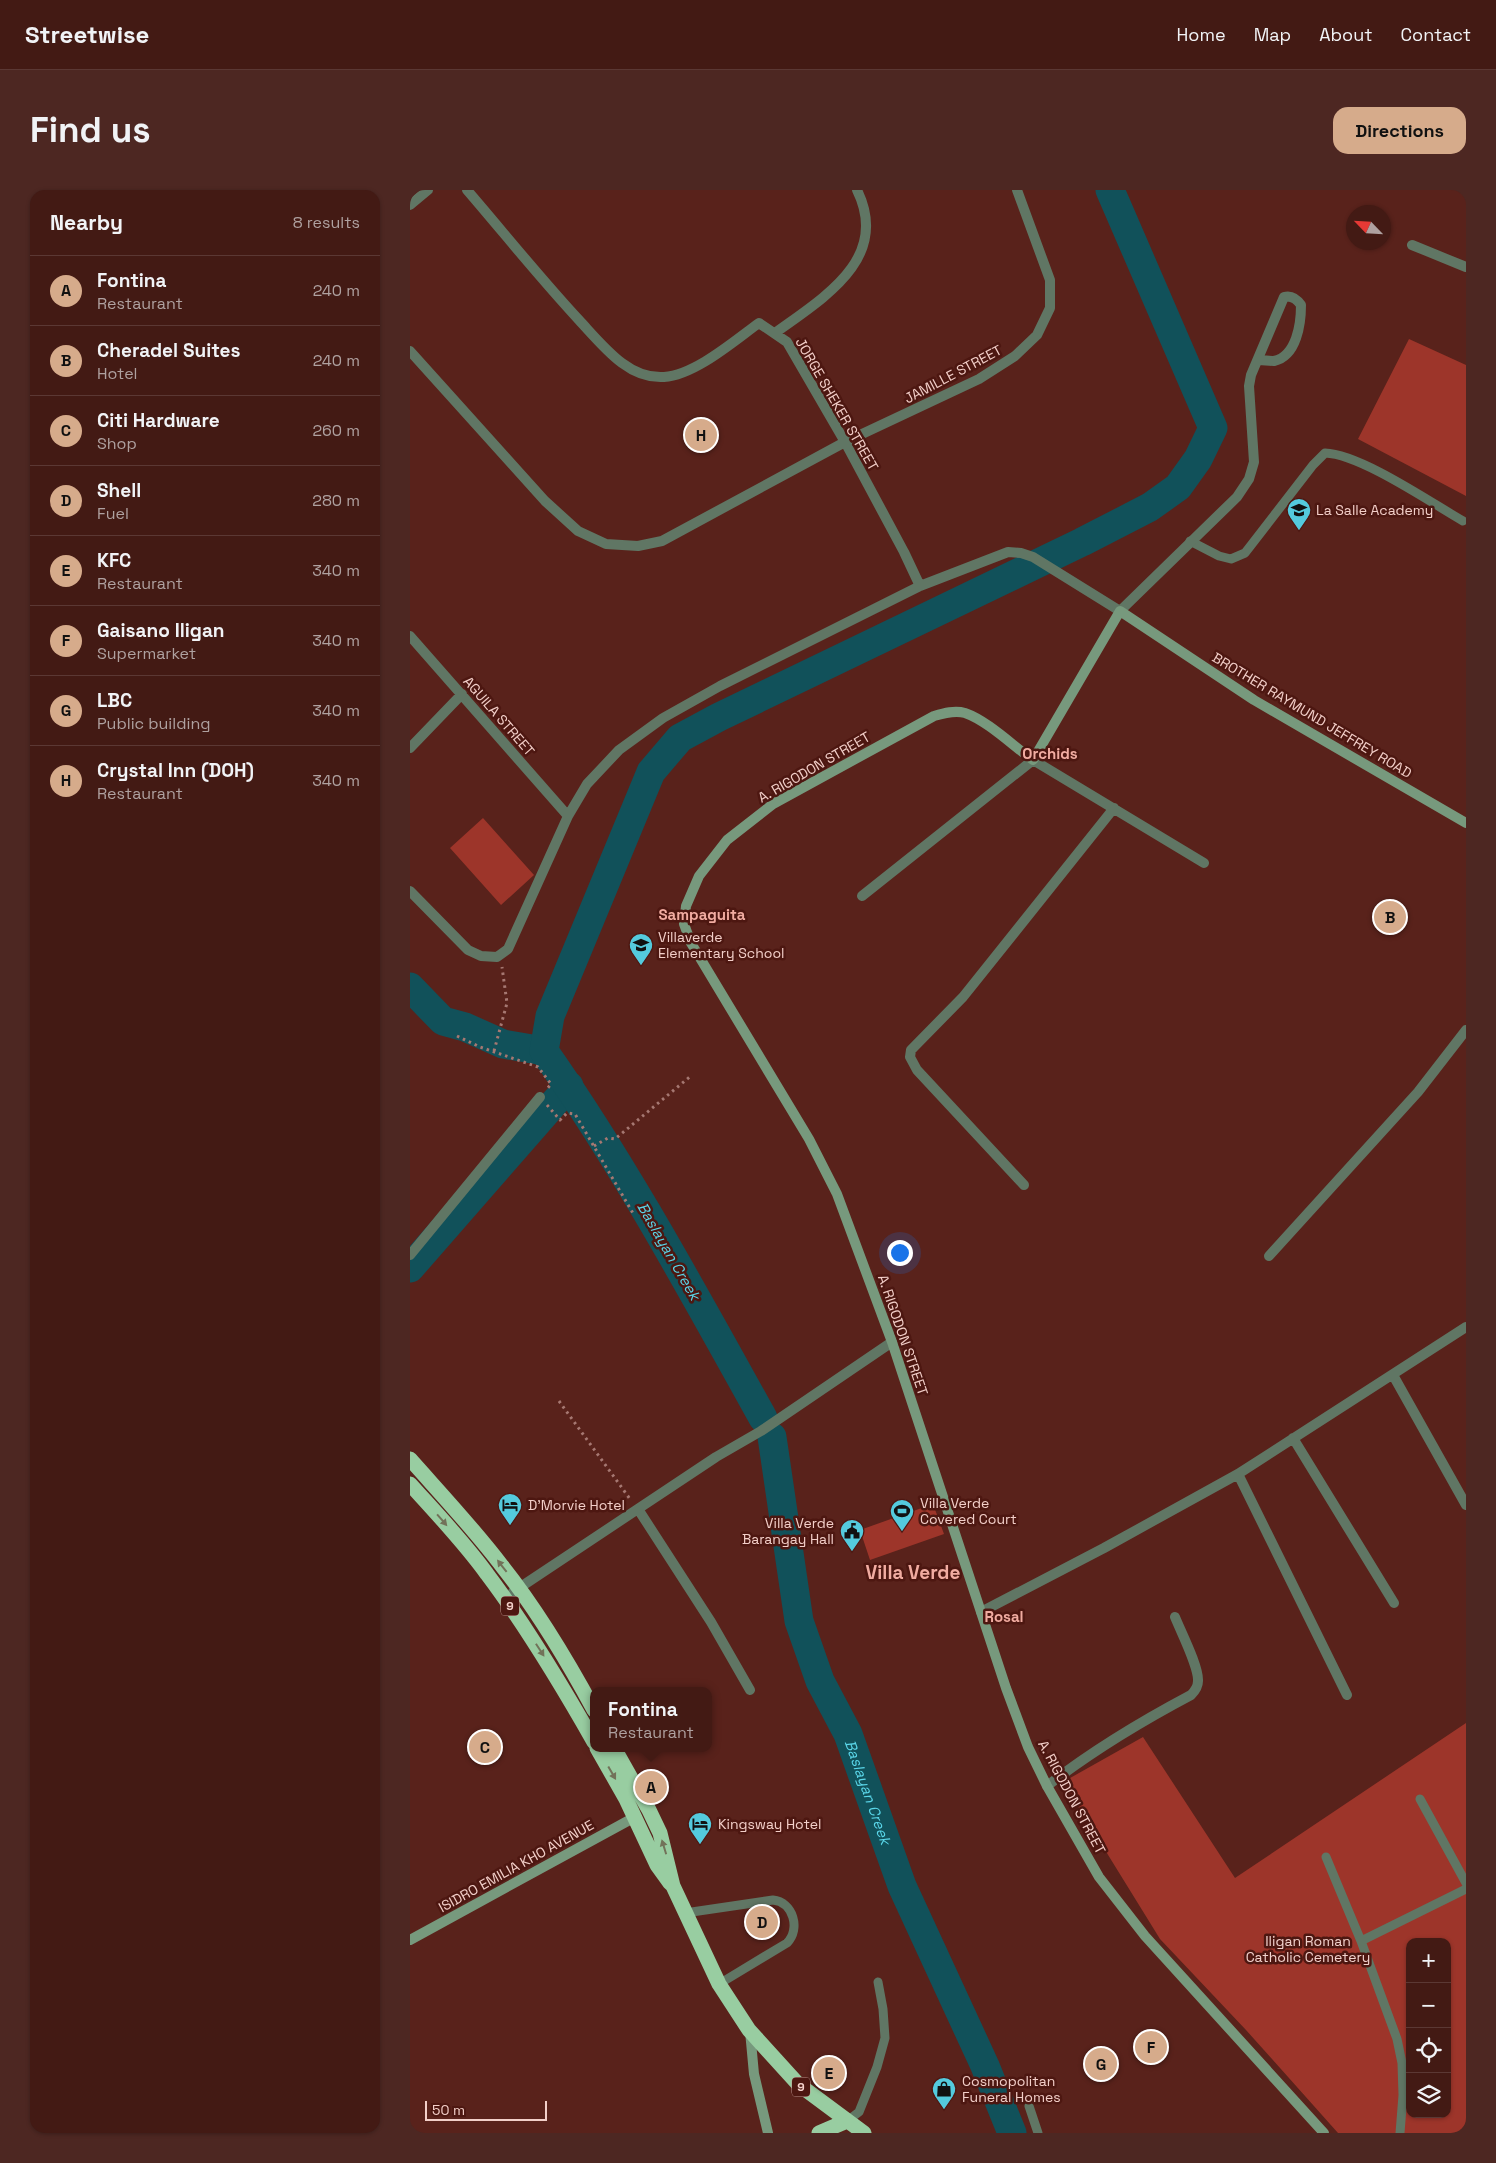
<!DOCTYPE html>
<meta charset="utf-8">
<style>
body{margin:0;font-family:"Space Grotesk",sans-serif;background:#4d2722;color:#f1f3f6}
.controls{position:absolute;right:15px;bottom:15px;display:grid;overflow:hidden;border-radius:10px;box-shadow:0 1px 4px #0004}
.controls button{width:45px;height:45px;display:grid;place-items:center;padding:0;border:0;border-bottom:1px solid #5b3834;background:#431a14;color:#f1f3f6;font:25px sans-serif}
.compass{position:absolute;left:936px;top:15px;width:45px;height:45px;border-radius:50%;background:#431a14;box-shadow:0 1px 4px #0004;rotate:295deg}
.scale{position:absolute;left:15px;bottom:12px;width:122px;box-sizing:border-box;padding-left:5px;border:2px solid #f3cfc9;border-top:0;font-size:14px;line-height:18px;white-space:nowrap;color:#f3cfc9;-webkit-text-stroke:4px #4d1711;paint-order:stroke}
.you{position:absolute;left:489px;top:1062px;width:18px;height:18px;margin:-12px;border:4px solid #fff;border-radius:50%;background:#1a73e8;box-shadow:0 0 0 8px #1a73e833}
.badge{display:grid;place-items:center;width:32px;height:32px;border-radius:50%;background:#d6ab8b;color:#111;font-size:16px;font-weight:700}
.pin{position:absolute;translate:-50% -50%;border:2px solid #fff;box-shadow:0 1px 5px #0006}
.popup{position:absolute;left:180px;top:1497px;width:122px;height:65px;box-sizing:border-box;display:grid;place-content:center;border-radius:10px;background:#431a14;filter:drop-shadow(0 1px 4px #0005);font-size:16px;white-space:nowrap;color:#afa1a0}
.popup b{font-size:19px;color:#f1f3f6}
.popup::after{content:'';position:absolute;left:50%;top:100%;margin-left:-10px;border:10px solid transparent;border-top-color:#431a14}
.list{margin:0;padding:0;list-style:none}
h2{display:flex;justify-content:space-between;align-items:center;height:65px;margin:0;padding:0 20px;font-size:21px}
h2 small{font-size:16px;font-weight:400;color:#afa1a0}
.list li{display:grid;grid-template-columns:32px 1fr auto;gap:15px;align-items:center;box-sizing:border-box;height:70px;padding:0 20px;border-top:1px solid #5b3834}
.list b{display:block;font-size:19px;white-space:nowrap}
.list p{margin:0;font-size:16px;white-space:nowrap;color:#afa1a0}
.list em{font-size:16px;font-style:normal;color:#afa1a0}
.icon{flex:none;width:28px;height:28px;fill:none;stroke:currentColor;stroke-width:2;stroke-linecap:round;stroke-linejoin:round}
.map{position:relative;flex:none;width:1056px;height:1943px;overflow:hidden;border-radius:15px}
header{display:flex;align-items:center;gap:30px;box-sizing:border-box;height:70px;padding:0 25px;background:#431a14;border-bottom:1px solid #5b3834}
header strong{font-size:24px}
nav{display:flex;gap:28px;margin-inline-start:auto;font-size:18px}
.intro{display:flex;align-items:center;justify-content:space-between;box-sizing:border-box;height:120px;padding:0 30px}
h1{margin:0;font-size:35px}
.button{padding:12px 22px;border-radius:15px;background:#d6ab8b;color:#111;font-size:18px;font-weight:700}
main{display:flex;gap:30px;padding:0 30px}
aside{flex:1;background:#431a14;border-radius:15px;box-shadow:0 1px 4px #0004}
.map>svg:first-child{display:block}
</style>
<header>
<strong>Streetwise</strong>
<nav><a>Home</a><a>Map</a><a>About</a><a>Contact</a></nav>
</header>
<div class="intro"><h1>Find us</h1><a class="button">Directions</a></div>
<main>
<aside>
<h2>Nearby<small>8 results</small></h2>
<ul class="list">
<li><span class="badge">A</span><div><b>Fontina</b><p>Restaurant</p></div><em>240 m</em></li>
<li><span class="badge">B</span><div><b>Cheradel Suites</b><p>Hotel</p></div><em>240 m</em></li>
<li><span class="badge">C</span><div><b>Citi Hardware</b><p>Shop</p></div><em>260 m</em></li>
<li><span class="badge">D</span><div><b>Shell</b><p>Fuel</p></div><em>280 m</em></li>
<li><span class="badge">E</span><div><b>KFC</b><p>Restaurant</p></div><em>340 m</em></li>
<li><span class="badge">F</span><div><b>Gaisano Iligan</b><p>Supermarket</p></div><em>340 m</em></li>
<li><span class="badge">G</span><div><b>LBC</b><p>Public building</p></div><em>340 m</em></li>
<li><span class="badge">H</span><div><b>Crystal Inn (DOH)</b><p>Restaurant</p></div><em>340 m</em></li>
</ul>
</aside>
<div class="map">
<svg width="1056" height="1943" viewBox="0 0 1056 1943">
<rect width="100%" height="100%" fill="#59221b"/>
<path fill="#9d352a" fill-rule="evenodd" d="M999,149L1056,175V306L948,249Z
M73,628L124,685L91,715L40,658Z
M523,1314L534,1344L460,1370L450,1340Z
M1056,1533V1943H928L836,1840L750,1749L653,1592L733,1547L825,1688ZM1000,1752H1037V1924H1000Z"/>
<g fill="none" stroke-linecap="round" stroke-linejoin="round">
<g stroke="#11515a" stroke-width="29">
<path d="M0,797L33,831L55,837L93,854L134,861"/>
<path d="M0,1078L159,896"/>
<path d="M353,1228C284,1104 216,978 134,861L140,826L241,582L270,548L309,527L672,352L740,317L768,297L788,269L803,238L700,0"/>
<path id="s1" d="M362,1247L389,1431L410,1491L438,1544L492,1696L575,1876L602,1943"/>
</g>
<path stroke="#a67872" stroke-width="3" stroke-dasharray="2.5 4" stroke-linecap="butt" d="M47,846L70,857L128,877L141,894L137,899
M84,861L97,813L92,777
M137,915L150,930L157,923L165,924L224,1025
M184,956L198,948L205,949L282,885
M149,1211L220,1309"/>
<path stroke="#607664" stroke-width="9" d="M780,351L809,366L821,369L835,363L903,275L915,263C950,264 1020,312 1053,331
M1010,1609L1056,1693
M916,1667L951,1751L987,1849L992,1873L993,1905L990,1943
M275,1723L363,1710C383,1712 391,1739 377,1753L309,1794
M951,1751L1056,1699
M619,1916L628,1943
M437,1931L449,1922L467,1877L475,1848L473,1819L468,1792"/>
<path stroke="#607664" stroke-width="10" d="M57,0C94,43 130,88 169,130C182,144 196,161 212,173C224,182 239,188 254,187C285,185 324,151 349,133L377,152L435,252L494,362L510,396L598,362L611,363L623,367L710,421L827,307L839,289L844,272L839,196L841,185L874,107C881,105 886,108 891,115C891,133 887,166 864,171C859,171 853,170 848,170
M0,15L18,0
M1002,55L1056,77
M365,143C413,108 481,69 447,0
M0,161L135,311L168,341L196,354L228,356L252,351L435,252L569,189L605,166L627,145L640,118V90L607,0
M0,446L158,626
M0,558L52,504
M0,701L58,760L71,766L87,767L98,759L158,626L177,594L209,560L253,528L310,496L510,396
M452,706L623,570L794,673
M614,995L507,880L500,867L501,860L553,807L704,618
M0,1065L130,907
M859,1066L1008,902L1056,840
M983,1185L1056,1315
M883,1248L984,1413
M828,1284L937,1505
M228,1319L301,1432L340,1500
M103,1402L306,1267L351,1241L482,1152
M571,1422L694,1358L828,1284L1056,1137
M637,1596C682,1561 730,1532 781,1505C785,1501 788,1497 788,1491C789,1477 771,1442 765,1427"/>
<path stroke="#77997d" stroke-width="10" d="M0,1750L225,1627
M340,1841L344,1884L358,1943
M914,1943L735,1746L689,1687L637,1596L618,1557L596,1498L482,1152L427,1004L399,949L281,753L274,734L276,716L289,686L317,650L363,614L524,526C534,523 545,520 555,523C578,531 603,556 623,570L710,421L844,510L1056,633"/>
<path stroke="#98cda1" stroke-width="15" d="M0,1269C31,1304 64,1339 92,1376C127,1420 157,1470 184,1520
M0,1294C26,1323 54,1352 77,1384C117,1437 151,1494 184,1552
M187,1558L216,1609L247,1675L260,1693
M204,1558L239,1620L250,1643L263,1696L309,1794L339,1840L388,1894L454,1943
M409,1943L437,1931"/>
</g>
<defs><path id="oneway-solid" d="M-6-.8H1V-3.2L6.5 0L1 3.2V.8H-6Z" transform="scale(1.25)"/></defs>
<g fill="#727259">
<use href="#oneway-solid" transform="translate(32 1330) rotate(49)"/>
<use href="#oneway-solid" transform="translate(92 1376) rotate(-128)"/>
<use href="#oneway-solid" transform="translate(130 1460) rotate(57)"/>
<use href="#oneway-solid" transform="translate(202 1583) rotate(60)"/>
<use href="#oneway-solid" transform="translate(254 1657) rotate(-107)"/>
</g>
<defs>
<g id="school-pin" transform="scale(1.25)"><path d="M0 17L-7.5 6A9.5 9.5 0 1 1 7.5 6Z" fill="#54cadd" stroke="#4d1711"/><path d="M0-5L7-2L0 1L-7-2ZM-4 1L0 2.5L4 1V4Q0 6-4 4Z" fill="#111"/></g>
<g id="hotel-pin" transform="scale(1.25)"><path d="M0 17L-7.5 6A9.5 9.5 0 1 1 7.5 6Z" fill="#54cadd" stroke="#4d1711"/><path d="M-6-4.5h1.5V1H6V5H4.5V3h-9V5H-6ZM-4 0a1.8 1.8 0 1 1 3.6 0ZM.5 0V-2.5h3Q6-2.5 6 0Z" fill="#111"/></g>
<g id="stadium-pin" transform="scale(1.25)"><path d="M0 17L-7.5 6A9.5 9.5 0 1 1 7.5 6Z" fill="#54cadd" stroke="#4d1711"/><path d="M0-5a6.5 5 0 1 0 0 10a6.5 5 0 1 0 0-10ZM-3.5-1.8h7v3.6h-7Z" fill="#111"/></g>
<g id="civic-pin" transform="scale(1.25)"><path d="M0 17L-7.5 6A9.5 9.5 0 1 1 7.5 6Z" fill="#54cadd" stroke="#4d1711"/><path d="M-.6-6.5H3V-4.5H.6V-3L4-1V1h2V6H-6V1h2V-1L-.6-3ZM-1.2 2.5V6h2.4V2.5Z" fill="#111"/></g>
<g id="shop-pin" transform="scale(1.25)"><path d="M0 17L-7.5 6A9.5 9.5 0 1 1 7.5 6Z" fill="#54cadd" stroke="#4d1711"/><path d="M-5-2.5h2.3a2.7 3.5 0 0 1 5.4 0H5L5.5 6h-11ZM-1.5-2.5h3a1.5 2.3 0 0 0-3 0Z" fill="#111"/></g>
</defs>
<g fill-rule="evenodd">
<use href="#school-pin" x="889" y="320"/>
<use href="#school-pin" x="231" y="755"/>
<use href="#hotel-pin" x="100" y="1315"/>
<use href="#stadium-pin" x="492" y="1321"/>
<use href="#civic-pin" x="442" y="1341"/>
<use href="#hotel-pin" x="290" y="1634"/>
<use href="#shop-pin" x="534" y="1899"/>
</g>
<g text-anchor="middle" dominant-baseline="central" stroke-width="5" stroke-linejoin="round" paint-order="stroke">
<g fill="#4d1711" stroke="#c19892" stroke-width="1">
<rect x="91" y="1406.5" width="18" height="19" rx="4"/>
<rect x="382" y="1887.5" width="18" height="19" rx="4"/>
</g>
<g font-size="12" font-weight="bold" fill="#f3cfc9">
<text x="100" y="1416">9</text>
<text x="391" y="1897">9</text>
</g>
<g font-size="14" fill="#f3cfc9" stroke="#4d1711">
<text transform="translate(543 184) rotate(-28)">JAMILLE STREET</text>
<text transform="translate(427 214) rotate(60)">JORGE SHEKER STREET</text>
<text transform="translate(902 525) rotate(31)">BROTHER RAYMUND JEFFREY ROAD</text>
<text transform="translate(89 526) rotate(49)">AGUILA STREET</text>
<text transform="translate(404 577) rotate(-30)">A. RIGODON STREET</text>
<text transform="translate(493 1145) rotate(71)">A. RIGODON STREET</text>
<text transform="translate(662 1607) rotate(62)">A. RIGODON STREET</text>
<text transform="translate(106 1676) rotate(-29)">ISIDRO EMILIA KHO AVENUE</text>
</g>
<g font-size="14" fill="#f3cfc9" stroke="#4d1711" text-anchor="start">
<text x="906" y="320">La Salle Academy</text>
<text x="248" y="747">Villaverde<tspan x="248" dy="16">Elementary School</tspan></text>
<text x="510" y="1313">Villa Verde<tspan x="510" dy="16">Covered Court</tspan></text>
<text x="118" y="1315">D'Morvie Hotel</text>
<text x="424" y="1333" text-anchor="end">Villa Verde<tspan x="424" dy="16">Barangay Hall</tspan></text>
<text x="308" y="1634">Kingsway Hotel</text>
<text x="552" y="1891">Cosmopolitan<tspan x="552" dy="16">Funeral Homes</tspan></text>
</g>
<g font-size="14" fill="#f3d2cd" stroke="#4d1711">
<text x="898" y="1751">Iligan Roman<tspan x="898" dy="16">Catholic Cemetery</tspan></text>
</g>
<g font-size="15" font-weight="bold" fill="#f1aca1" stroke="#4d1711">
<text x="640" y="563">Orchids</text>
<text x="292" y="724">Sampaguita</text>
<text x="594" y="1426">Rosal</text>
</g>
<g font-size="15" font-style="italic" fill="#5ad6e9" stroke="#4d1711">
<text transform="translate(259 1061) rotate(60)">Baslayan Creek</text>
<text stroke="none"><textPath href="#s1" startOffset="371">Baslayan Creek</textPath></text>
</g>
<g font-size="19" font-weight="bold" fill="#f1aca1" stroke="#4d1711">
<text x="503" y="1382">Villa Verde</text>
</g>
</g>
</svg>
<div class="controls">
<button>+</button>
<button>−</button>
<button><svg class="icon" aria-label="locate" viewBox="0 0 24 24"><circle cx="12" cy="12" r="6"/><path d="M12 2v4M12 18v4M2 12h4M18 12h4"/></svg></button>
<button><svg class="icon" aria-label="layers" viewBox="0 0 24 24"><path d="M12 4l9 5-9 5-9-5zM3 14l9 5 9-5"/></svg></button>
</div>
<svg class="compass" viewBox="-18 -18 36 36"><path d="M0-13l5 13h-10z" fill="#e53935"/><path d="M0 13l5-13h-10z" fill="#afa1a0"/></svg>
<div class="scale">50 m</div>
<div class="you"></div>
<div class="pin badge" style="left:241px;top:1597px">A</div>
<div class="popup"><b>Fontina</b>Restaurant</div>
<div class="pin badge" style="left:980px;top:727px">B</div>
<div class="pin badge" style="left:75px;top:1557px">C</div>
<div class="pin badge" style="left:352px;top:1732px">D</div>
<div class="pin badge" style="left:419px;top:1883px">E</div>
<div class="pin badge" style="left:741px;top:1857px">F</div>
<div class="pin badge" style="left:691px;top:1874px">G</div>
<div class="pin badge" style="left:291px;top:245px">H</div>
</div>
</main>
